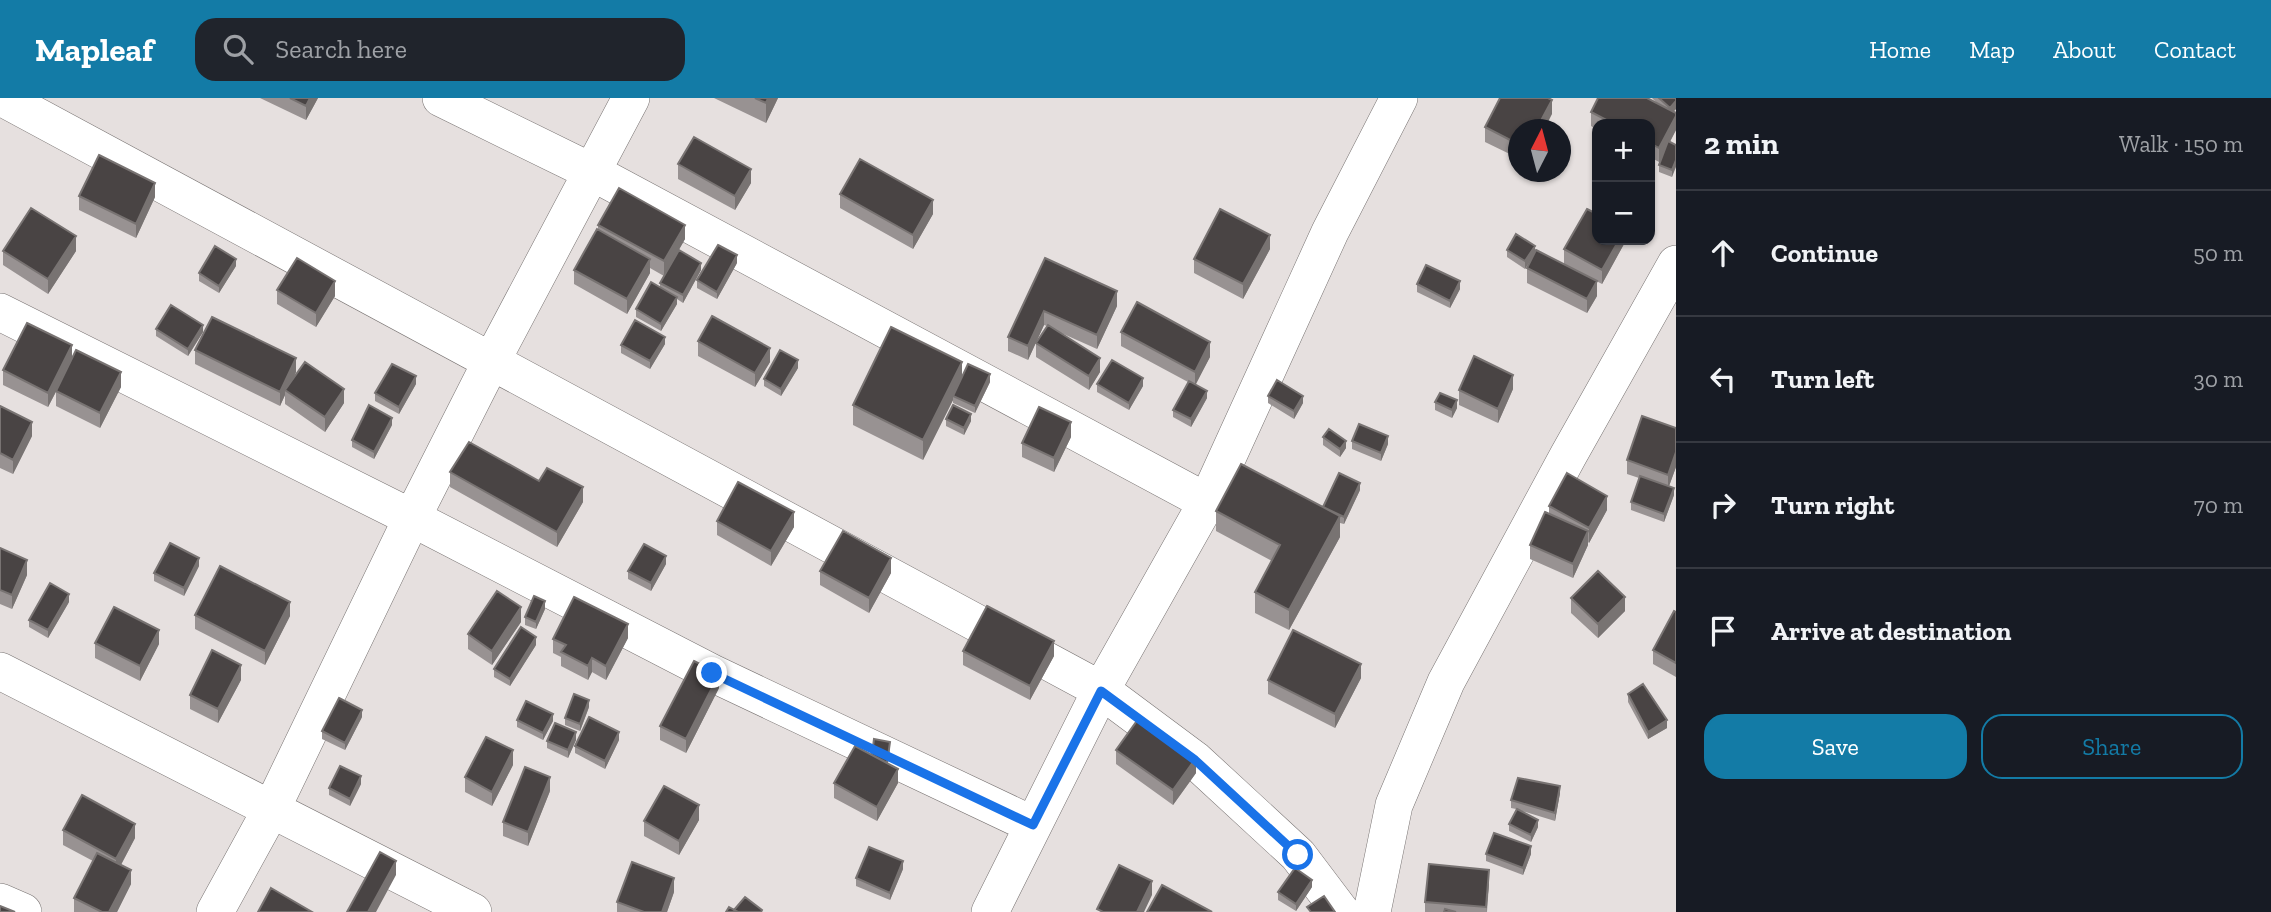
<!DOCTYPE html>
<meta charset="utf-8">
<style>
body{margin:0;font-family:"Zilla Slab",serif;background:#20242c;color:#f1f3f6}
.controls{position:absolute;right:21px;top:21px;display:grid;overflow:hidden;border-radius:14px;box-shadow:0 2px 5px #0004}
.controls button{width:63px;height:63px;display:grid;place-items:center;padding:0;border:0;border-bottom:2px solid #363941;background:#171b24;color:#f1f3f6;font:35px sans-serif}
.compass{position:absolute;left:1508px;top:21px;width:63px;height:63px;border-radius:50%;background:#171b24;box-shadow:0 2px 5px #0004;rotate:6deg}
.stop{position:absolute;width:21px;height:21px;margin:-16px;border:5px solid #1a73e8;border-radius:50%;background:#fff}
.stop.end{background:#1a73e8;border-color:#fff;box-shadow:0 2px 7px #0008}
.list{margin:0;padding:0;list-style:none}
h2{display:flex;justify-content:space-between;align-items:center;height:91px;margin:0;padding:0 28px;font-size:30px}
h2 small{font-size:23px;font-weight:400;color:#9ea1a6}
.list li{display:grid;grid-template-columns:46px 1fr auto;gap:21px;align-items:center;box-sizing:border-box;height:126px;padding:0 28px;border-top:2px solid #363941}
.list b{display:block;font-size:26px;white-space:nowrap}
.list em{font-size:23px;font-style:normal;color:#9ea1a6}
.actions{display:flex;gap:14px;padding:21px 28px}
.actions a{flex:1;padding:16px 0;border:2px solid #137ba6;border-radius:21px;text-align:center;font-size:24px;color:#137ba6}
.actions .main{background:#137ba6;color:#fff}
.icon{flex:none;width:38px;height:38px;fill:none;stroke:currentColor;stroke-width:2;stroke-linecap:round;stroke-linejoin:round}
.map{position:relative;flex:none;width:1676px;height:814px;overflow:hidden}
header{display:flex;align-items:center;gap:42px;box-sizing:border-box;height:98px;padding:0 35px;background:#137ba6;color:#fff}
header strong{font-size:33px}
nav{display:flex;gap:38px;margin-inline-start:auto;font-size:24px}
.search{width:490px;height:63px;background:#20242c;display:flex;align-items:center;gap:18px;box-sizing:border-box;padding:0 24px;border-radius:21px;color:#9ea1a6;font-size:26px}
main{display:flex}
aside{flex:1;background:#171b24}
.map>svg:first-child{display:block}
</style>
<header>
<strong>Mapleaf</strong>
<div class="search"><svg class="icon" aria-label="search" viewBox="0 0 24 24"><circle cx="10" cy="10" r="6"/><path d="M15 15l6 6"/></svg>Search here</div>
<nav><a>Home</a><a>Map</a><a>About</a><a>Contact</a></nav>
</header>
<main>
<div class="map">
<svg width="1676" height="814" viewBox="0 0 1676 814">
<rect width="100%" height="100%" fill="#e6e0df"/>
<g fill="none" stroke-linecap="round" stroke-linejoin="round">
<g stroke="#787372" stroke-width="38">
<path id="minor" d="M3,0L1101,592L1195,662L1298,757L1341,814
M441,0L592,74L1207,404
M0,214L412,420L712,575L1033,727
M0,573L473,814
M0,804L23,814
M215,814L272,710L412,420L491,264L631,0
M990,814L1101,592L1207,404L1330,134L1399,0
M1372,814L1394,707L1446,584L1568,358L1676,166"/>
</g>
<use href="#minor" stroke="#fff" stroke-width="37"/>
</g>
<path fill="#989292" d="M260,0H318L306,22Z
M714,0H778L766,25Z
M1652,0H1676V11L1673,14L1676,32L1670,44L1676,47L1672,79L1659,74V64L1650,59V26H1597V32L1591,28V14L1657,5Z
M1552,16L1518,32V60L1485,44V29Z
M678,66L751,85L735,112L678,81Z
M840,96L933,116L913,151L840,110Z
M79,98L155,99L136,140L79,112Z
M598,127L685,141L664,178L650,170V175L627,216L574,186V172L598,132Z
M1624,142V146L1602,186L1564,166V151Z
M1270,151L1243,201L1194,175V161Z
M1507,152L1535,155L1525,171L1507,159Z
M3,153H76L48,196L3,167Z
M1045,160L1117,208L1097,251L1059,234L1100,274L1089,292L1036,259V245L1047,228L1044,227L1028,262L1008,253V239Z
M737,165L717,201L697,190V182Z
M236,168L219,195L199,183V175Z
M1527,170L1597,198L1587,215L1527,185Z
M701,172L683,205L677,201V206L661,233L636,219V211L660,189V185Z
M1417,186L1460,191L1450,210L1417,194Z
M277,192L335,198L316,229L277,206Z
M156,231L203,234L188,258L156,238Z
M1121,234L1210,259L1195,286L1207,300L1191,329L1173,319V312L1188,284L1121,248Z
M698,243L770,264L755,289L698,258Z
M665,246L650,271L621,255V247Z
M195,252L296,274L294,280L344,305L325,334L285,306V297L280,308L195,266Z
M72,261L121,289L100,330L56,308V294L48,309L3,287V272Z
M798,270L781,298L764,288V281Z
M962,278L990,284L975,315L953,305V302L923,362L853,327V307Z
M416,286L399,316L375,303V295Z
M1097,286L1143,288L1129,312L1097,294Z
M1513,291L1498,325L1459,307V292Z
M1268,298L1303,305L1294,321L1268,305Z
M1435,304L1457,310L1452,320L1435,312Z
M0,308L32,338L13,376L0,370Z
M946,321L971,323L964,337L946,328Z
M392,327L374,361L352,349V342Z
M1071,339L1054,374L1022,359V345Z
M1323,339L1346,350L1340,359L1323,347Z
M1352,343L1388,346L1381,363L1352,351Z
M1627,362L1676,369L1669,388L1674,397L1664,424L1631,412V404L1639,380L1627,376Z
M450,374L539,383L583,404L557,449L450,389Z
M1360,392L1344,426L1340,425V439L1289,532L1255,515V494L1272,463L1216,433V413L1323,409Z
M1549,408L1607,412L1589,445L1588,444V447L1573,480L1530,461V447L1549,416Z
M717,423L794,429L771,468L717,437Z
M0,450L27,477L12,511L0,506Z
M666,466L651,493L628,481V473Z
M199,468L184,498L154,483V475Z
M820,473L891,475L869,515L820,487Z
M1571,500L1625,513L1598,540L1571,515Z
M69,504L48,540L29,529V522Z
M545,511L536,531L525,527V519Z
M1676,514V579L1653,566V552Z
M195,517L290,518L265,567L195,531Z
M521,524L492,567L468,551V536Z
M628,540L606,582L592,574L588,582L561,568V559L553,555V541Z
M95,545L159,546L140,583L95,560Z
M536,547L510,588L494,579V571Z
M963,553L1054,558L1030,602L963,567Z
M1361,580L1335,630L1268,596V582Z
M241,582L218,625L190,611V597Z
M719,590L686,655L660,642V628Z
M1628,596L1667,630L1648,641L1628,604Z
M589,609L580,633L565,627V620Z
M362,619L345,652L322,641V633Z
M517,622L553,623L543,642L517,629Z
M576,642L568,660L547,650V643Z
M619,642L605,671L575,655V648Z
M890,651L888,665L898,685L877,723L834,700V685L872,657Z
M1116,652L1196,675L1173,707L1116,666Z
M513,667L492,708L465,694V679Z
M361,686L350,708L329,697V690Z
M550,693L528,748L503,738V724Z
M1560,695L1555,723L1519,712L1538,729L1531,744L1509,733V726L1516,711L1511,710V702Z
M699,722L679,757L644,738V723Z
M63,732L135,740L121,767L131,786L117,814H74V800L93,763L63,747Z
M1486,756H1531L1523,777L1486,763Z
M903,771L890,802L856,788V780Z
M1489,786L1487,814H1425V804Z
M1312,789L1296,813L1278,802V794Z
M674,794L667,814H617V804Z"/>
<path fill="#787372" d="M310,0H318L306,22V8Z
M768,0H778L766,25V5Z
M1552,2V16L1544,32H1536Z
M1676,3V11L1670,17V10Z
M1676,18V32L1659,64V50Z
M1676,62V69L1672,79V72Z
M751,71V85L735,112V98Z
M155,85V99L136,140V126Z
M933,102V116L913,151V137Z
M685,127V141L664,178V163Z
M1270,137V151L1243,201V186Z
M76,138V153L48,196V181Z
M1619,142H1624V146L1602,186V172Z
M1535,148V155L1525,171V163Z
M737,157V165L717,201V194Z
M236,161V168L219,195V188Z
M650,161V175L627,216V201Z
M701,165V172L683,205V197Z
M335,183V198L316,229V215Z
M1460,183V191L1450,210V203Z
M1597,183V198L1587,215V201Z
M1117,193V208L1097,251V237Z
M677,199V206L661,233V226Z
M1044,213V227L1028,262V248Z
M203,227V234L188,258V251Z
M665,239V246L650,271V263Z
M1210,244V259L1195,288V274Z
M72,247V262L48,309V295Z
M770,250V264L755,289V275Z
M296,260V274L287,294L285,292V297L280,308V294Z
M1100,260V274L1089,292V278Z
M798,262V270L781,298V291Z
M962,264V284L953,298V302L923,362V342Z
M121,274V289L100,330V315Z
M990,276V284L975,315V308Z
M1513,277V291L1498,325V311Z
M416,278V286L399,316V309Z
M1143,280V288L1129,312V305Z
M344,291V305L325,334V319Z
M1207,293V300L1191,329V321Z
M1303,298V305L1294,321V313Z
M1457,302V310L1452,320V312Z
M971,316V323L964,337V330Z
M392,320V327L374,361V354Z
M32,324V338L13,376V362Z
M1071,324V339L1054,374V360Z
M1388,338V346L1381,363V355Z
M1346,343V350L1340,359V351Z
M1676,354V369L1668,391V377Z
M1360,385V392L1344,426V419Z
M583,389V404L557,449V434Z
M1674,390V397L1664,424V416Z
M1607,398V412L1589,445V430Z
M794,414V429L771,468V453Z
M1340,418V439L1289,532V512Z
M1588,433V447L1573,480V466Z
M666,458V466L651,493V485Z
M199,460V468L184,498V490Z
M891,460V475L869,515V500Z
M27,462V477L12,511V497Z
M69,496V504L48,540V532Z
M1625,499V513L1598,540V526Z
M545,503V511L536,531V524Z
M290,504V518L265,567V553Z
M521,509V524L492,567V553Z
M628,526V540L606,582V568Z
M159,532V546L140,583V568Z
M536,539V547L510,588V581Z
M1054,543V558L1030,602V588Z
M592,560V574L588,582V568Z
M1361,566V580L1335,630V616Z
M241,567V582L218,625V611Z
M719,576V590L686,655V641Z
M589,602V609L580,633V626Z
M362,612V619L345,652V645Z
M553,616V623L543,642V635Z
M1667,622V630L1648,641V634Z
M576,634V642L568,660V652Z
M619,634V642L605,671V663Z
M513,652V667L492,708V694Z
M1196,660V675L1173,707V692Z
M898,671V685L877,723V709Z
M361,678V686L350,708V701Z
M550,679V693L528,748V734Z
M1560,688V695L1555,723V715Z
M699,707V722L679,757V743Z
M1538,722V729L1531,744V737Z
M135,726V740L116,776V761Z
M1531,748V756L1523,777V770Z
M396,763V777L376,814H368Z
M903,763V771L890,802V795Z
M131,772V786L117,814H109Z
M1489,772V786L1486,814V809Z
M674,780V794L667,814H662Z
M1312,782V789L1296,813V806Z
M1152,783V797L1144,814H1137Z"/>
<path fill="#494444" stroke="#787372" stroke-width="2" d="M290,0H310L306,8Z
M755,0H768L766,5Z
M1500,0H1548L1552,2L1536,32H1518V46L1485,29Z
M1598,0H1647L1676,15V18L1659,50L1650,45V26H1614L1591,14Z
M1659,0H1676V3L1670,10Z
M694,39L751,71L735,98L678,66Z
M1668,43L1676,47V62L1672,72L1659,67Z
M99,57L155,85L136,126L79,98Z
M860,61L933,102L913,137L840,96Z
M619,90L685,127L664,163L598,127Z
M31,110L76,138L48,181L3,153Z
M1220,111L1270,137L1243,186L1194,161Z
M1587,111L1597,116V142H1619L1602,172L1564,151Z
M597,131L650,161L627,201L574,172Z
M1516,136L1535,148L1525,163L1507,152Z
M718,147L737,157L717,194L697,182Z
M215,148L236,161L219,188L199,175Z
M679,152L701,165L683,197L660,185Z
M1536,152L1597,183L1587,201L1527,170Z
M297,160L335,183L316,215L277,192Z
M1045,160L1117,193L1097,237L1044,213L1028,248L1008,239Z
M1426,167L1460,183L1450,203L1417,186Z
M651,184L677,199L661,226L636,211Z
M1137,204L1210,244L1195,274L1121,234Z
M171,207L203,227L188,251L156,231Z
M712,218L770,250L755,275L698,243Z
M212,219L296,260L280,294L195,252Z
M635,222L665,239L650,263L621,247Z
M27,225L72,247L48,295L3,272Z
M1048,227L1100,260L1089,278L1036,245Z
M891,229L962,264L923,342L853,307Z
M76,252L121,274L100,315L56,293Z
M780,252L798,262L781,291L764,281Z
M1474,258L1513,277L1498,311L1459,292Z
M1112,262L1143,280L1129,305L1097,286Z
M305,264L344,291L325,319L285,292Z
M392,266L416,278L399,309L375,295Z
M968,266L990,276L975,308L953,298Z
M1277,282L1303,298L1294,313L1268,298Z
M1189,283L1207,293L1191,321L1173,312Z
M1440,295L1457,302L1452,312L1435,304Z
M369,307L392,320L374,354L352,342Z
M953,307L971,316L964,330L946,321Z
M0,308L32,324L13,362L0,355Z
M1039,309L1071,324L1054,360L1022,345Z
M1642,318L1676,330V354L1668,377L1627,362Z
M1359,326L1388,338L1381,355L1352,343Z
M1329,331L1346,343L1340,351L1323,339Z
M469,344L539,383L547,370L583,389L557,434L450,374Z
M1241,366L1340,418L1289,512L1255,494L1280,447L1216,413Z
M1339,375L1360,385L1344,419L1323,409Z
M1567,375L1607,398L1589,430L1549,408Z
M1640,378L1674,390L1664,416L1631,404Z
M738,384L794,414L771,453L717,423Z
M1545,414L1588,433L1573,466L1530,447Z
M843,433L891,460L869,500L820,473Z
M170,445L199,460L184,490L154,475Z
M644,446L666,458L651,485L628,473Z
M0,450L27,462L12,497L0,492Z
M220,468L290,504L265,553L195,517Z
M1598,473L1625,499L1598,526L1571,500Z
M50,485L69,496L48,532L29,522Z
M497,493L521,509L492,553L468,536Z
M534,498L545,503L536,524L525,519Z
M574,499L628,526L606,568L592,560L588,568L561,554L566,547L553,541Z
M987,508L1054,543L1030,588L963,553Z
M114,509L159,532L140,568L95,545Z
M1674,513L1676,514V565L1653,552Z
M521,529L536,539L510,581L494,571Z
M1293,532L1361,566L1335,616L1268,582Z
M212,552L241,567L218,611L190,597Z
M694,563L719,576L686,641L660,628Z
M1643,586L1667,622L1648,634L1628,596Z
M574,596L589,602L580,626L565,620Z
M339,600L362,612L345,645L322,633Z
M526,603L553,616L543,635L517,622Z
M589,619L619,634L605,663L575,648Z
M1139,620L1196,660L1173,692L1116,652Z
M555,625L576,634L568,652L547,643Z
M486,639L513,652L492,694L465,679Z
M874,641L890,644L887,665L872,657Z
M855,648L898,671L877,709L834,685Z
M340,668L361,678L350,701L329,690Z
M525,669L550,679L528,734L503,724Z
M1518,680L1560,688L1555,715L1511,702Z
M664,688L699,707L679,743L644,723Z
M82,697L135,726L116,761L63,732Z
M1517,711L1538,722L1531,737L1509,726Z
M1494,735L1531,748L1523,770L1486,756Z
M869,749L903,763L890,795L856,780Z
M380,754L396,763L368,814H347Z
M97,755L131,772L109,814H102L74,800Z
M632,764L674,780L662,814H644L617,804Z
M1429,766L1489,772L1486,809L1425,804Z
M1119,767L1152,783L1137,814H1103L1097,811Z
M1295,770L1312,782L1296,806L1278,794Z
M1162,787L1212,814H1147Z
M271,790L312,814H258Z
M1324,798L1335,814H1311L1307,809Z
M745,799L762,812L761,814H738L734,812Z
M0,808L15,814H0Z
M729,809L738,814H726Z
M1445,811L1456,814H1444Z"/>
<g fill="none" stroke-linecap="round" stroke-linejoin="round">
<path stroke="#1a73e8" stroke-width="9" d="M712,575L1033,727L1101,593L1195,662L1298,757"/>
</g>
</svg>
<div class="controls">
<button>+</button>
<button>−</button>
</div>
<svg class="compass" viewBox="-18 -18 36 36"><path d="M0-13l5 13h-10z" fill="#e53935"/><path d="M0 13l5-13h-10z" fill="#9ea1a6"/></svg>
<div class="stop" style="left:1298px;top:757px"></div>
<div class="stop end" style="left:712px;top:575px"></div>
</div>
<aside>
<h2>2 min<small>Walk · 150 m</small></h2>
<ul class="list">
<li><svg class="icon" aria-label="ahead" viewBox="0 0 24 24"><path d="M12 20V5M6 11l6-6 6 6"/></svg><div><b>Continue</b></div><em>50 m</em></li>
<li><svg class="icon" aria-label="left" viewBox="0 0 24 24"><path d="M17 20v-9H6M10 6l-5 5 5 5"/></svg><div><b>Turn left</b></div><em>30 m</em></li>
<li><svg class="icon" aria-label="right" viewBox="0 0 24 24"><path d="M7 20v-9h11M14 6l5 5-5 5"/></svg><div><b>Turn right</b></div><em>70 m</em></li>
<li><svg class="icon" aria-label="arrive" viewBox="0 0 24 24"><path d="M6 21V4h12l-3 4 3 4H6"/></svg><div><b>Arrive at destination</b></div></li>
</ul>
<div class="actions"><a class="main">Save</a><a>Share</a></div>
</aside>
</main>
